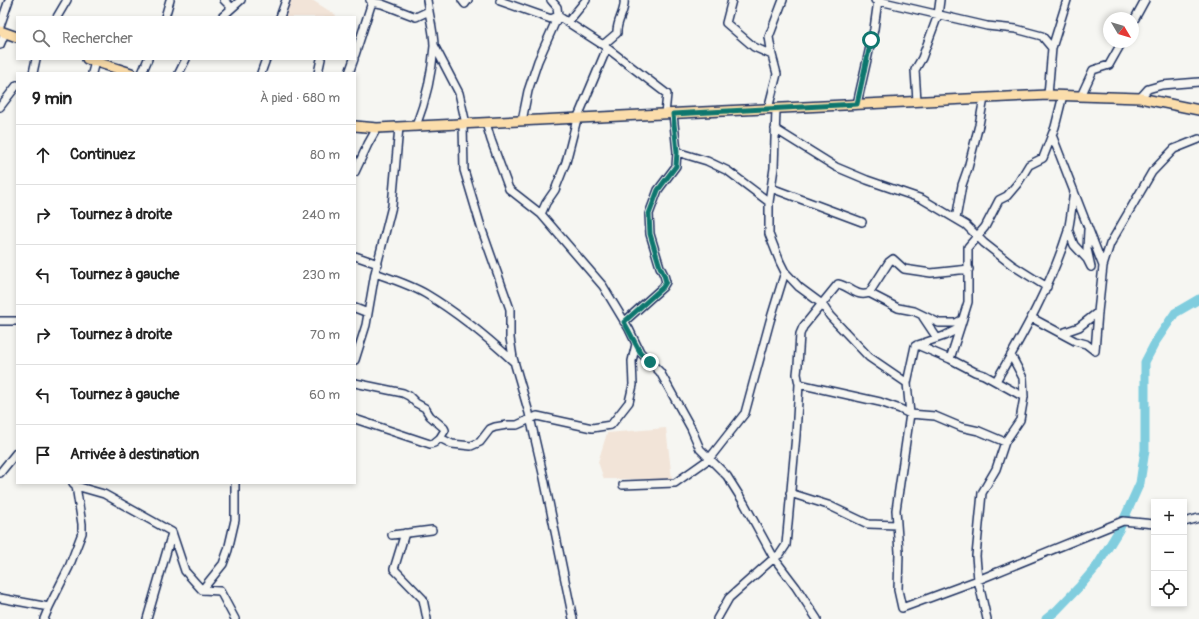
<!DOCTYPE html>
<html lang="fr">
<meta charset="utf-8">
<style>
body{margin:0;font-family:Pangolin,sans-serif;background:#f2f2f2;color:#222}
.controls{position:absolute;right:12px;bottom:12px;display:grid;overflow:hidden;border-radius:0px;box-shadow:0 2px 6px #0003}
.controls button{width:36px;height:36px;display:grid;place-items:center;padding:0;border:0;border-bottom:1px solid #e0e0e0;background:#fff;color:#222;font:20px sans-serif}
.compass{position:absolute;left:1103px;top:12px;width:36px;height:36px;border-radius:50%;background:#fff;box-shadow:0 2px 6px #0003;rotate:128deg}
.stop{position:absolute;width:12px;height:12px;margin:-9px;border:3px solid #0f766e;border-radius:50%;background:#fff}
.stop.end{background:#0f766e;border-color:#fff;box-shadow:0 1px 4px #0008}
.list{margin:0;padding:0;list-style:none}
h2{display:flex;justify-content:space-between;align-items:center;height:52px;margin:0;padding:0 16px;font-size:17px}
h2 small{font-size:13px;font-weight:400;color:#767676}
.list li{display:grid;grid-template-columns:26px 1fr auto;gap:12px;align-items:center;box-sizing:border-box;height:60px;padding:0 16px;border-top:1px solid #e0e0e0}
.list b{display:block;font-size:15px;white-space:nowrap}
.list em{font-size:13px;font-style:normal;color:#767676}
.icon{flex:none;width:22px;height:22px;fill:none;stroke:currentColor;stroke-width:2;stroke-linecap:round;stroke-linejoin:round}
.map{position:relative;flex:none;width:1199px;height:619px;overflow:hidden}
.search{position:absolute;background:#fff;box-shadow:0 2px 6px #0003;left:16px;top:16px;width:340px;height:44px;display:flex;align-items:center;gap:10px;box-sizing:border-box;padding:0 14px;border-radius:0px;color:#767676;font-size:15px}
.panel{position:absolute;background:#fff;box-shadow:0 2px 6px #0003;left:16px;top:72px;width:340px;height:412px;border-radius:0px}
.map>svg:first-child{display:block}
</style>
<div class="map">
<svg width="1199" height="619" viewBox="0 0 1199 619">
<rect width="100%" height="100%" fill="#f6f6f2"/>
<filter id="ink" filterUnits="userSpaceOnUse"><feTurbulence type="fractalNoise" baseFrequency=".025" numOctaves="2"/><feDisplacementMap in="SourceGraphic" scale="8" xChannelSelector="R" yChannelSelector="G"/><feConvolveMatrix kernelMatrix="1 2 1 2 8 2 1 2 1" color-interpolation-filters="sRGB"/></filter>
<g filter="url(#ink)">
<path fill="#f2e4d8" d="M289,0H312L336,15L335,17H284Z
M666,428L672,479H604L598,462L607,433Z"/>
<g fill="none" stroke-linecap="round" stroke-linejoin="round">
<path stroke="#80cdde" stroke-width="9" d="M1046,619L1056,611L1080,586L1097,566L1119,530L1140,483L1145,450V362L1156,341L1175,313L1199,299"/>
<g stroke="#1b2f5e" stroke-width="10">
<path id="minor" d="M224,0L232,8
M462,0L465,4L468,0
M501,0L500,1L551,19L558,16
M551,0L557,7L558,16L603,45L667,94L665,114
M732,0L726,23L754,47L772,55L777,74L768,109
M875,0L987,26L1016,29L1042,36L1052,48
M372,2L382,4L416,17L429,11
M57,17L67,0
M165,17L170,0
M222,17L241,0
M280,17L286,0
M568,22L586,0
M1133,22L1145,0
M0,26L9,0
M0,45L5,33
M434,45L459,93L466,124
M603,45L617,33C616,21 626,11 624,0
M355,55L372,2L370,0
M772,55L769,37L783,0
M33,73L36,59
M92,73L95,62
M142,73L148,59
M179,73L186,59
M261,73L266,59
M318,73L321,59
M349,73L354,59
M1048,95L1052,48L1067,0
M1081,96L1093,70L1109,65L1122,42
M1140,98L1148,89L1162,85L1199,82
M917,101L915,70L922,58L938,15L940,0
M857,104L874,29L878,0
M0,107L17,85
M776,109L774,168L769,202V234L780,262L785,272L799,287L822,304L830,316L869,357L907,383L910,414L896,510L899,552L898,590L902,608L978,580L1123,521L1154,524
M673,114L677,152L707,161L728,171L769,202
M522,121L528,91L538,61L558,16
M486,123L491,140L509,189L541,214L603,286L629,329L640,352L660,372L691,428L700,449L727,476L744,503L774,558L796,587L817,619
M463,124L464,170L482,230L510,309V338L513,358L529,413L544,478L573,619
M416,126C426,100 432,74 434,46C434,33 429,14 427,0
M775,129L836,167L867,180L922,199L966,225L984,243L1012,265L1047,287
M1052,135L1103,266L1098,312L1095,351
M355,172L368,144L377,128
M771,188L862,222
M541,214L546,203L555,190L566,162L577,119L607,48
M956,219L962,185L968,168L979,125L984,98
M1068,229L1074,245L1087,259L1091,267L1087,249L1088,230
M355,256L378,264
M1103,266L1110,244L1152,172L1174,149L1199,139
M375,273C392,279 411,285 426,294C458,313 487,337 514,362
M869,293L898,308L914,311L939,323H956L962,320
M355,308L368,313
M923,317L937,338
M1032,318L1075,341L1086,344L1095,351
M0,321H17
M624,322L663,287L666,282L664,275L660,267L650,234L649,214L658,190L676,166L677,152
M1062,333L1079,327L1098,312
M917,345L950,359L975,372L984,375L1024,397
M950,359L960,328
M355,360L366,325L375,273L392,206L399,127
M996,381C1024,333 1051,285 1068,231C1071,218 1072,204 1074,191
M355,383L403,393L409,396L416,403L425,408L430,416L444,428L445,430L440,438
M907,383L915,346L944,336L960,328L968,302V247L985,227L999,200L1007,196L1018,183L1029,165L1043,158L1055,127L1063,95
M799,384L880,402L900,409L910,414L935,416L961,427L979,431L1005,442L1020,420L1024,397L1023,378L1011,355
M355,419L430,444L434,443L440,438L452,444L471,446L480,442L490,429L495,427L507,425H517L537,416L592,428L611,425L629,402L633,385L632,361L636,344
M0,473L17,452
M73,483L76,486L104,494L172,532L185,571L202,590L220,591L235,619
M623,485L675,483L709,459L745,413L770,321L785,272
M790,493L828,505L868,524L897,525
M1184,522L1199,518
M405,533L394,569L423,599L427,619
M392,535L432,530
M202,590L223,564L228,550L235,520V483
M0,598L49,607
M44,619L49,607L69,567L82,533V524L76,486
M147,619L172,533
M717,619L729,598L774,558L780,554L786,545L796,435L799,384L797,374L798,365L800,334L803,327L838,284C850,286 857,298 869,293L889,262L893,259L904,269L931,273L969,269
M987,619L978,580L976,556L982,493L996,469L1005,442"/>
</g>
<g stroke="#1b2f5e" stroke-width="12">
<path id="major" d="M0,31L17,37
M87,59L131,73
M355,126L377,128L1048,95L1140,98L1199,110"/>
</g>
<use href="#minor" stroke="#f6f6f2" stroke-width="7"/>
<use href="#major" stroke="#fbddab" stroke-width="9"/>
</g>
</g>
<g fill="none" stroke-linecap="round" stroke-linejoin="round" filter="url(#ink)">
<path stroke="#0f766e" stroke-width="5" d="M650,362L640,352L624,322L663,287L666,282L664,275L660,267L650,234L649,214L658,190L676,166L677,152L673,114L857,104L871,40"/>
</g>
</svg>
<div class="controls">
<button>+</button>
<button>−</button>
<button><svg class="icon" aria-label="locate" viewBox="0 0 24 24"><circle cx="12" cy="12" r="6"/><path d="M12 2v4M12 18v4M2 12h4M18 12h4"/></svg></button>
</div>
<svg class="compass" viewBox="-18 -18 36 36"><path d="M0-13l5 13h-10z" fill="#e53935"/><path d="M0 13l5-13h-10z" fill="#767676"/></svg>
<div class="stop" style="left:871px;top:40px"></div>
<div class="stop end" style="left:650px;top:362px"></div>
<div class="search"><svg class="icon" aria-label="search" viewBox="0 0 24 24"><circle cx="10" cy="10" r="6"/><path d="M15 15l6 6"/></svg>Rechercher</div>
<section class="panel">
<h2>9 min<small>À pied · 680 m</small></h2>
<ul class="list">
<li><svg class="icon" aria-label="ahead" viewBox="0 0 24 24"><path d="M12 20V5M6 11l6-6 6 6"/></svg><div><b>Continuez</b></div><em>80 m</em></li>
<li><svg class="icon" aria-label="right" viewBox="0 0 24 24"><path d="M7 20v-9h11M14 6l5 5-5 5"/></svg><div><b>Tournez à droite</b></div><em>240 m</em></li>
<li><svg class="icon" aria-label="left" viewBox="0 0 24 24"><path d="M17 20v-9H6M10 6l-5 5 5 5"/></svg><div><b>Tournez à gauche</b></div><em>230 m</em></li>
<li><svg class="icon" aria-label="right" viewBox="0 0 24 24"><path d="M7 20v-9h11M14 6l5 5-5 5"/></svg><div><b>Tournez à droite</b></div><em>70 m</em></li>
<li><svg class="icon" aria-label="left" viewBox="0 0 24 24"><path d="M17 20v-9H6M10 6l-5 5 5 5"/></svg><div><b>Tournez à gauche</b></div><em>60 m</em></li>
<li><svg class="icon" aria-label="arrive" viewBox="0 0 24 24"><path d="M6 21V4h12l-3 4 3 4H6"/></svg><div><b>Arrivée à destination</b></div></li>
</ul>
</section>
</div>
